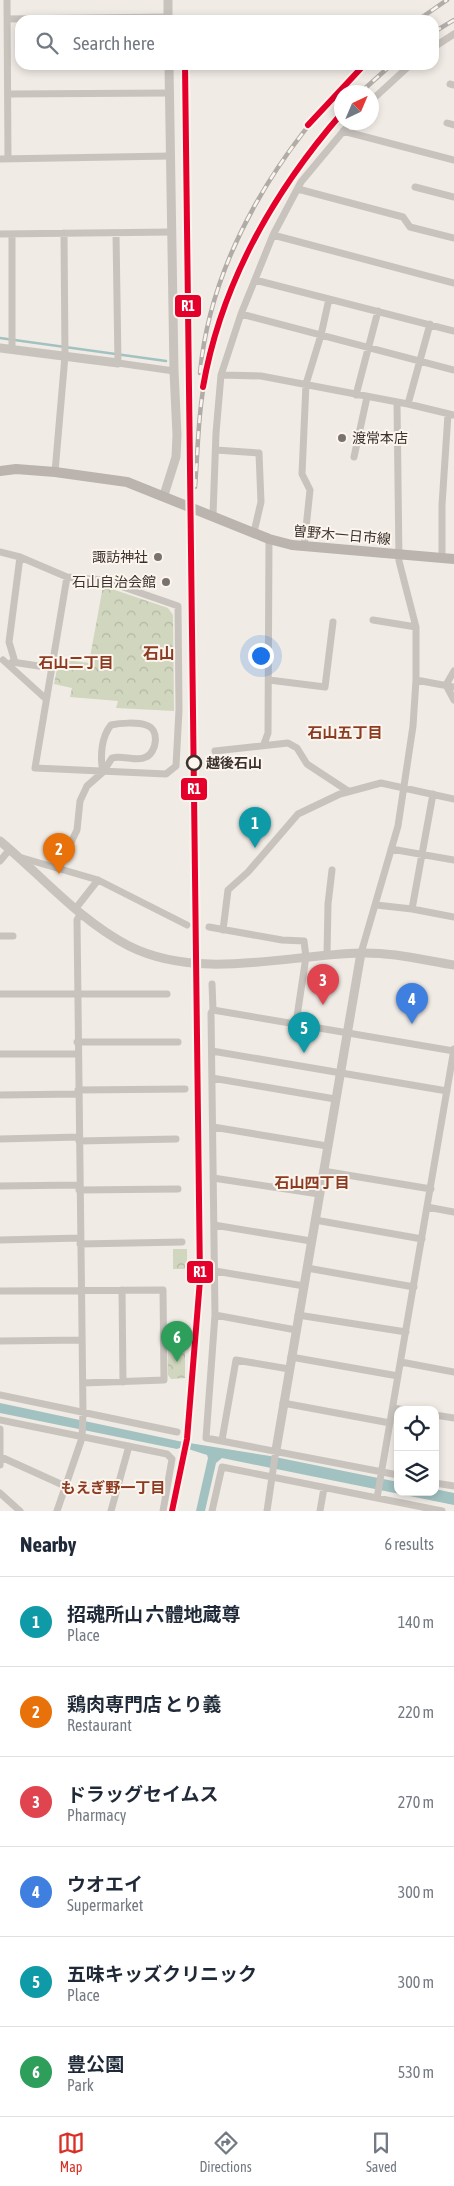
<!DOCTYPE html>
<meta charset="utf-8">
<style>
body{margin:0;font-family:"Asap Condensed","Noto Sans JP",sans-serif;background:#f6f6f7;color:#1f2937}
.controls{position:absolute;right:15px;bottom:15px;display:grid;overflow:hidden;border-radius:10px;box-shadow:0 2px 8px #0003}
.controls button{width:45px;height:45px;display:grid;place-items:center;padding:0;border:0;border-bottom:1px solid #e0e1e3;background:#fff;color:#1f2937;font:25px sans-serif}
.compass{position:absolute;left:334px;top:85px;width:45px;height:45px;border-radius:50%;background:#fff;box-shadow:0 2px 8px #0003;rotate:44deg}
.you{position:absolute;left:260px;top:655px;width:18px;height:18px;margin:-12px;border:4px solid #fff;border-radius:50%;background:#1a73e8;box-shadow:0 0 0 8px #1a73e833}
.badge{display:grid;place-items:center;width:32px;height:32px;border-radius:50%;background:#d93025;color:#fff;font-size:16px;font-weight:700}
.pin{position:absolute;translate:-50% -41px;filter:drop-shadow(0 1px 2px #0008)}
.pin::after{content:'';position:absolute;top:26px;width:18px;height:15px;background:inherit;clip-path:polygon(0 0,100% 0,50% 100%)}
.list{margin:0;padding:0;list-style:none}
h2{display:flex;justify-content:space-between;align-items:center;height:65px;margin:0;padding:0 20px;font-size:21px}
h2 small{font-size:16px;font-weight:400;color:#747a83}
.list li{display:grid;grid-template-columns:32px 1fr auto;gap:15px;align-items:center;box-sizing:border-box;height:90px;padding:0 20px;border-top:1px solid #e0e1e3}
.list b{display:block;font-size:19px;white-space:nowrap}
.list p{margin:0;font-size:16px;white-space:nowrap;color:#747a83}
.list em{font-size:16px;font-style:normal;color:#747a83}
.icon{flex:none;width:28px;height:28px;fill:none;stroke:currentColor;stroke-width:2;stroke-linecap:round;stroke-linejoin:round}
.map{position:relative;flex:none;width:454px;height:1511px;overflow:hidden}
.search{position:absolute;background:#fff;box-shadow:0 2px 8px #0003;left:15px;right:15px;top:15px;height:55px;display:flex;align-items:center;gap:12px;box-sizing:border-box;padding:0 18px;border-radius:15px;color:#747a83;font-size:19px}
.sheet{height:605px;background:#fff}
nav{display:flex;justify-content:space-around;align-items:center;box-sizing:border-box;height:70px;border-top:1px solid #e0e1e3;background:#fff;font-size:14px;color:#747a83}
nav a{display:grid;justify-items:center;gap:2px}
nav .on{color:#d93025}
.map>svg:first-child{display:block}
</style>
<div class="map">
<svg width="454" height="1511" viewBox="0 0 454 1511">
<defs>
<pattern id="park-crowns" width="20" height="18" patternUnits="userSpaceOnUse" patternTransform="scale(1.25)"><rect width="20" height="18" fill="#d1d6bf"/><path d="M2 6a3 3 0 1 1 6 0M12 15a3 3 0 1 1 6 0" fill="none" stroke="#b4b8a4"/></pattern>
</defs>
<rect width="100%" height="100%" fill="#f0ebe5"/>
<path fill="url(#park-crowns)" d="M103,586L168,608L173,615L174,711L116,708L118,701L70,697L72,688L54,684L59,659L89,663Z
M173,1249H187V1269H173Z
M168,1349H185V1378L171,1379L168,1375Z"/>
<path fill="#a1c2c1" d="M0,1403L183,1442L270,1456L398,1482V1492H435V1489L454,1493V1505L222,1458L216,1463L205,1511H196L208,1458L207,1455L182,1447L177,1449L0,1413Z"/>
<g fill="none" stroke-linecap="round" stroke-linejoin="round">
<path stroke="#a1c2c1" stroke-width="2.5" d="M0,338L166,361"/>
<path stroke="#c9c3be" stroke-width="7" d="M7,0L8,159
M7,19L168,17
M434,47L454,34
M450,84L454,85
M8,94L170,93
M372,100L410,65
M447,123L454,125
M343,131L454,160
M0,159L170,156
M415,187L454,197
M298,189L403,217L410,227L454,238
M116,233L118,363L174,371
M0,234L172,232
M273,235L454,283
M255,280L454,331
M241,314L454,370
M12,350V234
M221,375L241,314L273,235L301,182L351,122
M356,395L378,311
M408,404L430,324
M216,450L259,453L261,502L254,532
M354,457L367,397
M55,472L65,356L64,233
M213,515L216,433L221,375L261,376L408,404L454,415
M304,547L310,490L302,474L306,384L321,335L329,299
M0,552L20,557L67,577
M442,558V505L448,414
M67,577L103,580L178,606L179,710L176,766L166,774L35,768Z
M373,620L416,627
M3,660L46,699
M12,662L52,668
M15,662L9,642L20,557
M454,671L446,685L454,700
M269,680L325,687L333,622
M416,680L454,687
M264,744L268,733L269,539
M215,751L288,743L297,748L307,764L348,791
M391,849L454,860
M19,857L98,880L187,925
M0,861L10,849
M59,867L77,830L80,801L87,786L103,772L112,758C122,755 137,762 146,757C157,752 160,729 146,725C137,722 120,723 111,725C101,737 100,757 103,772
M376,905L412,909L454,917
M76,908L98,880
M412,909L433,794
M209,927L282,940L304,941L306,957L296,1023
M223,930L228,890L248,872L298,814L340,794L381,783L454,799
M0,936H13
M361,953L398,826L413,726L416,680V627L399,561L397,402
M327,955L328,904L332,870
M212,984L213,1010L211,1013L215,1315L206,1438L398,1475
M0,994H167
M213,1010L454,1051
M77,1042H178
M212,1051L447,1091
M0,1054H78
M212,1078L335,1099
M78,1090L185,1089
M0,1095L78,1094
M213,1127L327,1146
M0,1139L79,1137
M79,1141L176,1139
M323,1171L431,1189
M213,1178L319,1194
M0,1186L79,1185
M79,1190L178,1189
M427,1207L454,1212
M315,1220L422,1239
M214,1225L311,1241
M0,1240L80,1238
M80,1244L182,1242
M307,1268L414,1287
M215,1271L304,1286
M122,1290L123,1382
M0,1291L163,1290L164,1380L83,1383
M215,1315L296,1330
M298,1315L406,1332
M0,1341L82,1340
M291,1357L398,1376
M401,1362L454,1372
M0,1395L177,1432
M283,1403L390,1423
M393,1408L405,1410
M435,1415L454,1418
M0,1420L167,1454L172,1459L163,1511
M0,1429V1465
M222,1440L236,1360L289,1369
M1,1457L65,1486
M435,1483L454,1486
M0,1493L20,1511
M377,1498L454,1049
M57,1511L82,1438L83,1412L77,920L81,913
M111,1511L129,1446
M212,1511L222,1467L442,1511
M267,1511L276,1450
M320,1511L324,1488"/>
<path stroke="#c9c3be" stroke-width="9" d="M168,0V20
M0,348L118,363
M164,495L176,457L177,435L174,371L169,65
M0,841C42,876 80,921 129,946C199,981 286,955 360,953C391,952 423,960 454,965
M276,1450L361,953"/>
<path stroke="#bab3ae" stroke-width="10" d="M0,471L16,469L55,472L127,482L269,539L292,545L454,559"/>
<g stroke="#b1aca8" stroke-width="4.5">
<path id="rail" d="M418,20L447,0
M434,32L454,20
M361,92L391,65
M200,373C211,256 281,145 364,65
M195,487C198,450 198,411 206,374C225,276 277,187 342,113"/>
</g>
<use href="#rail" stroke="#fbf5ee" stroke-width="2.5" stroke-dasharray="8" stroke-linecap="butt"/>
<g stroke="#fbf5ee" stroke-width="10">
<path id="rail-1" d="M308,125L364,65
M203,387C221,284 274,191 342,113
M172,1511L187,1439L200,1280L185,65"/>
</g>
<use href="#rail-1" stroke="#e4002b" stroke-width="6"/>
</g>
<g fill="#7a716c" stroke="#fbf5ee" stroke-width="2">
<circle cx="342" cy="438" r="5"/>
<circle cx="158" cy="557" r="5"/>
<circle cx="166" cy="582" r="5"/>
</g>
<circle fill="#fbf5ee" stroke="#3b302b" stroke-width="2.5" cx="194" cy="763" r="7"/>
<g text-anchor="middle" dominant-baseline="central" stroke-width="4" stroke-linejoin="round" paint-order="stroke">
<g font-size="14" fill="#3b302b" stroke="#fbf5ee" text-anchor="end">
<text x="352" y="438" text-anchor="start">渡常本店</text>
<text x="148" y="557">諏訪神社</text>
<text x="156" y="582">石山自治会館</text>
</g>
<g font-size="14" fill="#3b302b" stroke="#fbf5ee">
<text transform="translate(342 535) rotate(5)">曽野木一日市線</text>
</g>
<g font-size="14" font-weight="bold" fill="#3b302b" stroke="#fbf5ee" text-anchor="start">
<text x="206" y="763">越後石山</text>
</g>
<g font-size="15" font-weight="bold" fill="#8c3b22" stroke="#fbf5ee">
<text x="76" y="662">石山二丁目</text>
<text x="345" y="732">石山五丁目</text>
<text x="312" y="1182">石山四丁目</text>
<text x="113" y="1487">もえぎ野一丁目</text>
</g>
<g font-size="16" font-weight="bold" fill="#8c3b22" stroke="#fbf5ee">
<text x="159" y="653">石山</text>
</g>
</g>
<g stroke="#fbf5ee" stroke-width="2">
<rect x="174" y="294" width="28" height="24" rx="5" fill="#e4002b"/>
<rect x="180" y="777" width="28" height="24" rx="5" fill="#e4002b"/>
<rect x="186" y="1260" width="28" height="24" rx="5" fill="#e4002b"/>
</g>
<g font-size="14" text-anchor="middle" font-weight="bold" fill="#fff">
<text x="188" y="311">R1</text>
<text x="194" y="794">R1</text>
<text x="200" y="1277">R1</text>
</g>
</svg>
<div class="controls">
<button><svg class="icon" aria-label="locate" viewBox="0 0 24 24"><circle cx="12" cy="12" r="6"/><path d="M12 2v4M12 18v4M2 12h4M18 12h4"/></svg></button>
<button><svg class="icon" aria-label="layers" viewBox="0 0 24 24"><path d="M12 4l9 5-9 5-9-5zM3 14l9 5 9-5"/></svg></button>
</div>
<svg class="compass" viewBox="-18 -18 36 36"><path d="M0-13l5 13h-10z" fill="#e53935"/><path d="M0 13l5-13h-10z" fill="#747a83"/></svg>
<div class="you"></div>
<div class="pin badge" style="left:255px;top:848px;background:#0f9aa8">1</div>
<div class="pin badge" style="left:59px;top:874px;background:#e8710a">2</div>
<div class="pin badge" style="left:323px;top:1005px;background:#e0444e">3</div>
<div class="pin badge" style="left:412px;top:1024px;background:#3f7fe0">4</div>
<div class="pin badge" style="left:304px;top:1053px;background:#0f9aa8">5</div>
<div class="pin badge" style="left:177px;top:1362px;background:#2e9e5b">6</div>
<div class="search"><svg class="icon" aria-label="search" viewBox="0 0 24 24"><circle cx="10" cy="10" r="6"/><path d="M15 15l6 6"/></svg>Search here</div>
</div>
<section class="sheet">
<h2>Nearby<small>6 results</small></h2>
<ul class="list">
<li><span class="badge" style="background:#0f9aa8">1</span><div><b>招魂所山 六體地蔵尊</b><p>Place</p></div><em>140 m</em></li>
<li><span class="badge" style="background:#e8710a">2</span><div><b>鶏肉専門店 とり義</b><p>Restaurant</p></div><em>220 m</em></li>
<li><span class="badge" style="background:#e0444e">3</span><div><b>ドラッグセイムス</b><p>Pharmacy</p></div><em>270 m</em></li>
<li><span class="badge" style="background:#3f7fe0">4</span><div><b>ウオエイ</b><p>Supermarket</p></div><em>300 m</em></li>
<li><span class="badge" style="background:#0f9aa8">5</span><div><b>五味キッズクリニック</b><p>Place</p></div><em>300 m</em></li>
<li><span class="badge" style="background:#2e9e5b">6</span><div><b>豊公園</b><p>Park</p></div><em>530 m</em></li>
</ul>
</section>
<nav>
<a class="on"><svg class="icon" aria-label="map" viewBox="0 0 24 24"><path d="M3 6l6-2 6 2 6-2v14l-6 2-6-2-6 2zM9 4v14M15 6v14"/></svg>Map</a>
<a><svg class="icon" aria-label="directions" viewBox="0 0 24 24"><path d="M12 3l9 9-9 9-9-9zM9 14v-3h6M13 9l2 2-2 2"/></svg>Directions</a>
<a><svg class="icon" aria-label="saved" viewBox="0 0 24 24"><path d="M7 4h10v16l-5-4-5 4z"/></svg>Saved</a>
</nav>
